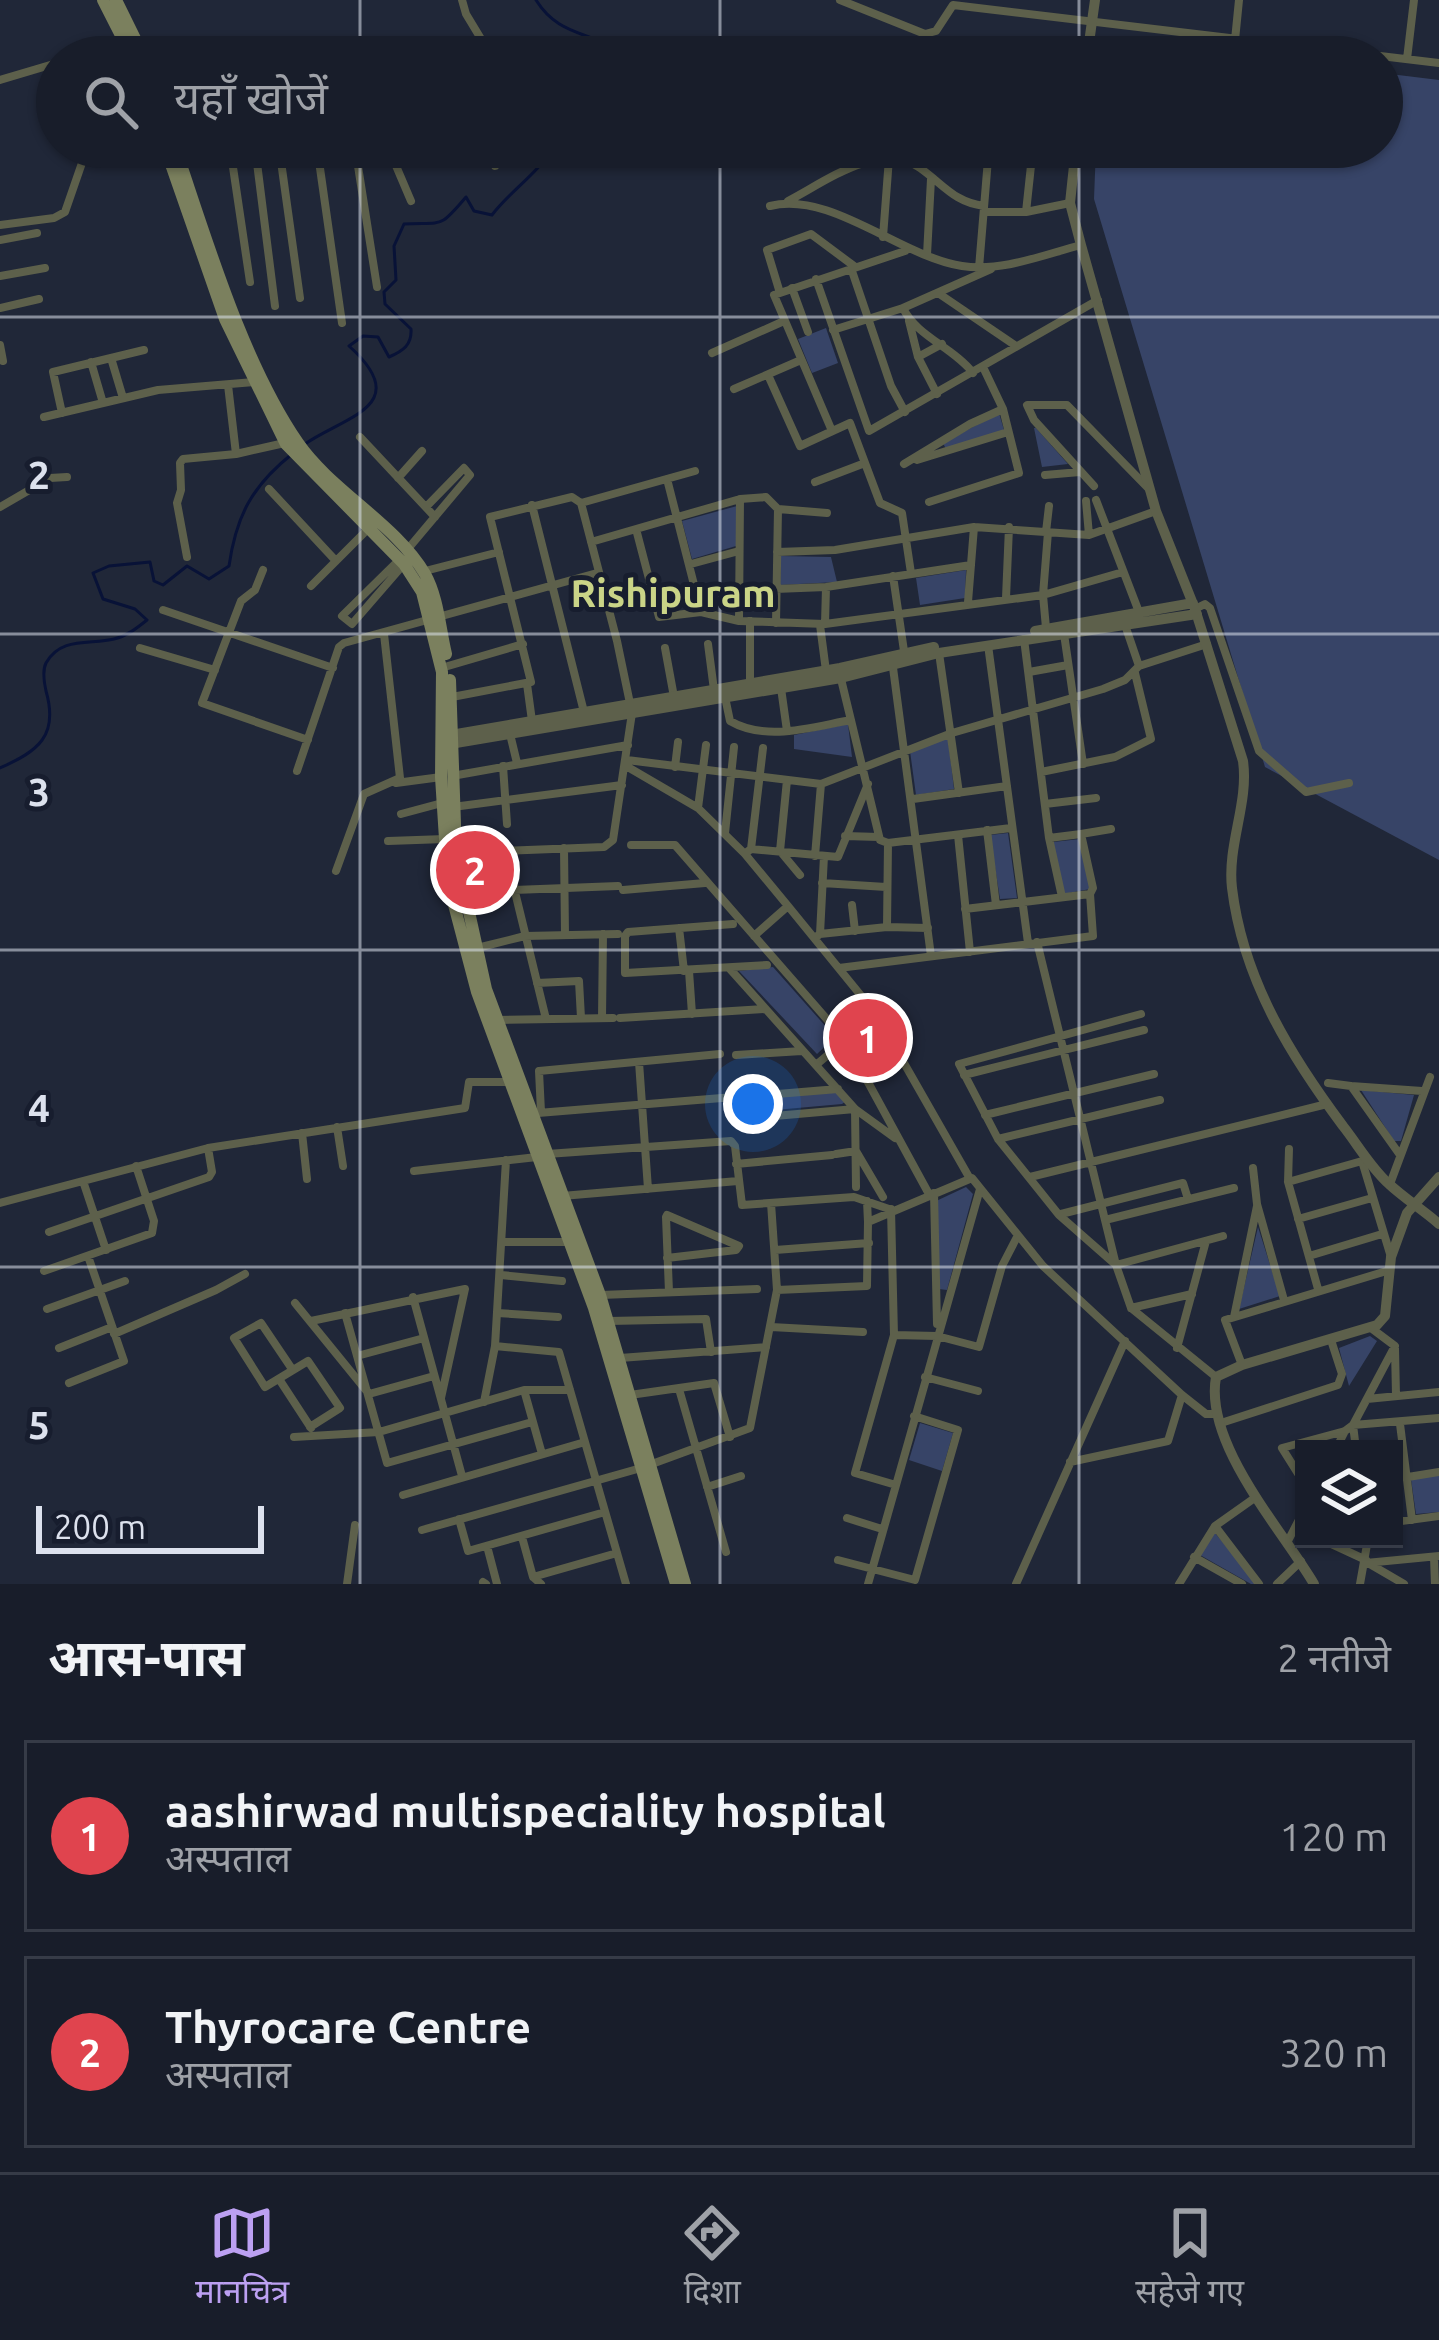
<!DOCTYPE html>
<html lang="hi">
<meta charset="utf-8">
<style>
body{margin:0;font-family:Ubuntu,"Noto Sans Devanagari",sans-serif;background:#252a36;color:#f1f3f6}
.controls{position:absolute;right:36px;bottom:36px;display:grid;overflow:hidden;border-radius:0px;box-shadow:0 3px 9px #0004}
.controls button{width:108px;height:108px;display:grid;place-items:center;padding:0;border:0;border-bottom:3px solid #363b47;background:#181d2a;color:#f1f3f6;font:60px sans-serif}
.scale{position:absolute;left:36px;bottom:30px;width:228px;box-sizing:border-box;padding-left:12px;border:6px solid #dce1ed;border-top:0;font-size:33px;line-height:42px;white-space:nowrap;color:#dce1ed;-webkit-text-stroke:9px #171d2e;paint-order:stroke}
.you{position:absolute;left:753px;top:1104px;width:42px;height:42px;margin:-30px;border:9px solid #fff;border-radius:50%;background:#1a73e8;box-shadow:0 0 0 18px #1a73e833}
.badge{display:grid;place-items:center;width:78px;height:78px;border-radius:50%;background:#bca0f2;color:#fff;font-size:39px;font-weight:700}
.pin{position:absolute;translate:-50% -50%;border:6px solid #fff;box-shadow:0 3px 12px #0006}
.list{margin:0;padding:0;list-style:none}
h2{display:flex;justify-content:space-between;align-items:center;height:156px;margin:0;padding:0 48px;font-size:51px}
h2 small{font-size:39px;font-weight:400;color:#9fa2a8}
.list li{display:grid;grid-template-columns:78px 1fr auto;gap:36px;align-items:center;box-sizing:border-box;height:192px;margin:0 24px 24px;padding:0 24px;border:3px solid #363b47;border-radius:0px}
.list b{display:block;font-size:45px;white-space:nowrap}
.list p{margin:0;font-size:39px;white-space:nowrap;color:#9fa2a8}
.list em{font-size:39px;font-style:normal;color:#9fa2a8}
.icon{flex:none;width:66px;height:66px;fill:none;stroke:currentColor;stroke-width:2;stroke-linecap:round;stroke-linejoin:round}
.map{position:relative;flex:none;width:1439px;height:1584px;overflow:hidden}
.search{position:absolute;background:#181d2a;box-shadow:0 3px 9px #0004;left:36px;right:36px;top:36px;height:132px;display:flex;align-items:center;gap:30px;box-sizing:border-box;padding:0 42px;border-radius:66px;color:#9fa2a8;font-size:45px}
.sheet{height:588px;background:#181d2a}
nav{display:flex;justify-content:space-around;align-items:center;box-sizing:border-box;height:168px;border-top:3px solid #363b47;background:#181d2a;font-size:33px;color:#9fa2a8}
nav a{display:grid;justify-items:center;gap:6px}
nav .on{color:#bca0f2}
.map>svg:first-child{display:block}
</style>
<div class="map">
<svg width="1439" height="1584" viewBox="0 0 1439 1584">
<rect width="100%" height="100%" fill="#202738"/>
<path fill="#374467" d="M1099,41L1238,57H1099Z
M1382,73L1439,80V860L1265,767L1094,199L1096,147H1382Z
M826,328L838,363L812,373L798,339Z
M999,413L1004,430L946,449L943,443Z
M1034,428H1036L1068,464L1042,467Z
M737,506L736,546L692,559L682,521Z
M781,556L831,557L837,582L780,585Z
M966,570L965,598L920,605L916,578Z
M848,724L852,757L794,749V735Z
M948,738L954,789L916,795L910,751Z
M1008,833L1017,898L1000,899L990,835Z
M1080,839L1090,889L1064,894L1053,842Z
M773,967L835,1037L817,1054L739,971Z
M834,1086L846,1101L842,1104L764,1111L763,1093Z
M1361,1090L1414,1095L1401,1141H1394Z
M966,1187L973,1194L947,1290L939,1289L934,1202Z
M1258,1227L1280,1296L1239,1309Z
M1370,1336L1377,1341L1349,1386L1339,1348Z
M920,1423L953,1433L942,1471L909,1460Z
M1439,1475V1512L1416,1514L1411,1479Z
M1214,1532L1259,1584H1251L1200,1555Z"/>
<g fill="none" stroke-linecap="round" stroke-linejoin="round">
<path stroke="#081237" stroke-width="3" d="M536,0C561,40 595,29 622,57
M305,444C343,417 416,406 349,346L363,336L378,337L389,357C403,351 412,345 411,329L385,304L384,292L396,280L394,246L404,224C444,222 439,229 466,197L474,211L492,215C511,190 538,174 553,147
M0,768C38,751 59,736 46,691C44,682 42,671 46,663C61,636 91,645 114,639C127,636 137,628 147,620L135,609L103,599L93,573L109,566L150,562L154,581L163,585L187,566L209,579L229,566C236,516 252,486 292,454"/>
<path stroke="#5d604b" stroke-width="8" d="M462,0L466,14L492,57
M840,0L925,34L936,31L953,5L1439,63
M1235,40L1239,0
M75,57L126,46
M492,57L546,47L597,56
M1407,59L1414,0
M0,80L57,63
M230,147L250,282
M255,147L275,306
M279,147L300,298
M317,147L342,323
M355,147L377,287
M388,147L411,201
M490,147L495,166
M917,166L921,147
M788,201C825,182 879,140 920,168C944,185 954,202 984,206
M770,206C832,191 899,256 962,266C1002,272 1043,255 1081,245
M984,212H1026L1070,203
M1026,212L1033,147
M0,225L54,218L65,212L83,160V147
M883,237L889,158
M0,240L37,233
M927,255L931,179
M851,268L891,386L905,412
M979,268L989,147
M0,276L45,268
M816,279L869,431L1098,300
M792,288L808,332
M780,293L767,250L811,234L854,266
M938,293L1016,346
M0,308L39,299
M903,308C916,336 954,348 973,373
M909,321L918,357L937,394
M833,330L903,308L991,269
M0,345L3,361
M712,353L784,321
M918,357L942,344
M111,358L123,398
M91,362L103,403
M768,375L800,446L850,423L880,503L902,513L911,573
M734,389L801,360
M62,413L53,372L144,350
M44,417L158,390L254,382
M832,431L774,295L905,251
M360,437L435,517
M236,454L289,442
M917,460L1008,432
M904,464L970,424L1003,409
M1045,475L1080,472
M398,478L422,451
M667,479L701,612
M815,482L865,463
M1094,486L1034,420L1027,405H1067L1149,489
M269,489L336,561
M1096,500L1139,612
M1086,501L1089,535
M929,502L1019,473L1003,409L983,367
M532,505L584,712
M0,507L50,478L67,477
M426,507L464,468
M636,529L659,617L701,612L739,621L825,624L1043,595L1123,572
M1046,532L1049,506
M591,542L740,499L766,497L778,509L827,513
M407,550L470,475L464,468
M777,552L835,550L974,527L1089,535L1156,511
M187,557L177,503L181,490L180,463L183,459L236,454L228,385
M399,560L342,616L352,624L404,564
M691,564L739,551
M263,570L255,590L241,601L202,703L308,740
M425,571L499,552
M893,576L904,651
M311,586L368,529
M775,589L826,587L971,565
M1006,598L1009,527
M699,601L740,591
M968,602L974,527
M1195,609L1205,604L1210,608L1259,751L1306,792L1349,783
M163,610L333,668
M739,621L740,499
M750,621V684
M776,623L778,509
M825,624L826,587
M820,625L826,671
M1125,625L1139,666L1207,644
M1046,628L1043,595L1048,532
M1064,634L1083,764
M1024,639L1049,838L1062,897
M708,644L714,690
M988,645L1028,943
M140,648L215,670
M665,648L674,697
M939,653L959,793
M892,660L931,956
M448,666L523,644
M1029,672L1068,665
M841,679L880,840L888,843L1011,828
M527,684L532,721
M781,688L787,731
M452,697L531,682L490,517L572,497L581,503L695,471
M725,697L730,721C766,742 812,727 851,720
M510,734L517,763
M627,760L821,784L952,733L1103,689L1125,680L1139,666
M503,766L507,824
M626,766L698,808L745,854L788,906L876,1014L969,1177
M675,767L678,742
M297,771L339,647L344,643L597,573
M1041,772L1115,757L1151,739L1135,673
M452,776L628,745
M787,780L780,851L800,875
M396,783L441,777
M913,799L1007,786
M1045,804L1096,798
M453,807L622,785
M698,808L706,745
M401,814L442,803
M987,830L996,905
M725,833L734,747
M1081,834L1111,829
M958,835L970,952
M845,836L879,837
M388,841L445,839
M631,845H675L845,1040L930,1196
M564,848L565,935
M751,849L838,857L868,784
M505,851L546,1019
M747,852L751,849L763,748
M452,853L604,847L613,840L632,713L617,641L581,503
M815,856L821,784
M336,871L364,794L400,778L384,634
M822,883L886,887
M514,890L618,886
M623,890L705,883
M852,905L855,931
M965,909L1090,894
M733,924L628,932L625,936V973L767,965
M887,927L928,928
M679,928L684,971
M820,934L887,927L888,843
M754,936L788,906
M816,937L820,934L824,856
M1037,942L1116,1265L1223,1236
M477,948L525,936L618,934
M839,968L1093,936L1090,894L1093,888L1081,834L1049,838
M730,969L855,1109L895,1138
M689,971L692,1014
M537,983L579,981L581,1018
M1141,1014L959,1064L998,1139L1059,1215L1116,1265L1131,1308L1216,1377
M602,1018L603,934
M620,1018L764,1009
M497,1020L613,1018
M736,1055L802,1051
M639,1062L648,1189
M816,1065L876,1014
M964,1075L1144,1030
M1328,1083L1351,1086
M760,1095L763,1117L855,1109L856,1187
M739,1097L838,1089
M541,1112L539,1071L720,1054
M538,1113L734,1097
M985,1115L1154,1074
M337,1127L343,1166
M302,1133L307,1179
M998,1139L1160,1100
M1289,1149L1288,1182L1318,1289
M547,1154L731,1141L735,1146L742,1205L854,1197L889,1209
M836,1154L856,1151L883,1197
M1400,1155L1351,1086L1422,1091
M736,1164L832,1155
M1253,1168L1257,1204L1284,1300
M414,1171L537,1157
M1030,1177L1327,1104
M83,1181L106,1250
M1288,1182L1362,1161L1391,1257
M1390,1184L1430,1077
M934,1193L937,1324
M562,1196L738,1181
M867,1201L868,1222L972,1178L1043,1266L1182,1395L1206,1414H1217
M0,1203L208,1148L465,1108L469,1082H509
M891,1209L894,1335L855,1473L896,1485
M1061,1214L1183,1183L1188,1199
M1298,1219L1372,1198
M1105,1220L1234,1188
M49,1232L209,1177L212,1172L208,1148
M503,1242H574
M775,1250L869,1243
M1309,1256L1382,1234
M667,1258L736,1250L739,1246L667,1215L666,1217L669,1292
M44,1271L152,1233L154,1221L136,1166
M501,1275L562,1281
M777,1290L867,1286L868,1222
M601,1295L757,1289
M413,1297L462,1476
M295,1303L369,1394L434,1376
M1131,1308L1192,1294
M47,1309L125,1281
M345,1313L387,1463L532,1422
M497,1313L558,1317
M1234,1317L1257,1206
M311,1321L465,1289L441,1398
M609,1321L706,1319L711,1352
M771,1327L863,1332
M114,1334L216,1290L245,1274
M894,1335L937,1336L979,1347L1002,1266L1018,1235
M495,1346L559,1352L626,1584
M59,1348L112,1327
M1177,1348L1206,1241
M1395,1348L1396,1396
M357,1356L424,1338
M620,1358L766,1347
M1242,1365L1225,1320L1390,1270
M292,1369L261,1323L234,1338L265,1387L308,1361L340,1408L310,1427
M925,1377L978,1391
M279,1379L311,1428
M69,1383L124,1361L88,1256
M679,1389L726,1552
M524,1390L542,1454
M630,1395L714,1383L730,1437
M1367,1399L1439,1392
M484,1402L495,1346L506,1160
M1221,1423L1338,1385L1342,1374L1331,1340
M1400,1424L1412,1520
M294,1437L379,1432L524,1390H570
M1336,1449L1345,1431
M1356,1449L1353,1425L1395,1346L1371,1328
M1070,1462L1168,1441L1182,1395
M1408,1477L1439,1472
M1304,1483L1282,1448L1345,1431L1353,1425L1439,1418
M707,1487L741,1476
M403,1495L585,1442
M847,1518L882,1529
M459,1519L468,1551L605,1512
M1394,1522L1439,1516
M1215,1526L1259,1584
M422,1530L641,1468L750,1428L777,1290L771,1203
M522,1537L533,1577L541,1584
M1288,1541L1304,1510
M1325,1541L1366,1560
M487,1546L497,1584
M1194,1557L1242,1584
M1434,1557L1435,1584
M838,1560L915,1580L958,1430L914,1416
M1366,1563L1439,1556
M1368,1563L1404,1584
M533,1577L617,1553
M483,1582L486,1584
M347,1584L355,1525
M868,1584L980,1189
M1016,1584L1125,1341
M1179,1584L1215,1526L1256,1497
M1277,1584L1301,1561
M1360,1584L1368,1539"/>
<path stroke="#5d604b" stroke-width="10" d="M1087,57L1095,0
M1076,147L1070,203L1081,245L1156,511L1195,609L1243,761C1249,803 1227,845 1232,888C1243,979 1290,1055 1343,1126C1358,1145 1371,1168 1389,1184C1404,1198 1423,1210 1439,1224
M1035,631L1193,603
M445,736L840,668L934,647
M444,745L841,678L939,653L1197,614
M1314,1584C1281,1528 1204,1444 1216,1377L1242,1365L1377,1325L1385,1316L1391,1257L1407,1213L1439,1177"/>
<path stroke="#7b805e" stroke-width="12" d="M103,0L132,57
M116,0L144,57
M165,147L225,319L286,444L404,564L422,592L442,672L441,777L446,854L452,897L477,992L594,1308L676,1584
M175,147C207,241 242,361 298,443C331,491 396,524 425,574C438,597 440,629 446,654
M450,680L456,853L486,989L600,1295L685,1584"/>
</g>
<path fill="none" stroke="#dce1ed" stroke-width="3" stroke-opacity="0.55" d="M360,0V57M720,0V57M1079,0V57M360,147V1584M720,147V1584M1079,147V1584M0,317H1439M0,634H1439M0,950H1439M0,1267H1439"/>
<g text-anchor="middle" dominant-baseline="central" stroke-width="10" stroke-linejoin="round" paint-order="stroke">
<g font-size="39" font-weight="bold" fill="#cad487" stroke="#171d2e">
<text x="673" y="592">Rishipuram</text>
</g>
</g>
<g font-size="39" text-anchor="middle" font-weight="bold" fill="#dce1ed" stroke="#171d2e" stroke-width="10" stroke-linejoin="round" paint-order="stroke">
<text x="39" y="489">2</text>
<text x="39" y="806">3</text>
<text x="39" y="1122">4</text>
<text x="39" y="1439">5</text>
</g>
</svg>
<div class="controls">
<button><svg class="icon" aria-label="layers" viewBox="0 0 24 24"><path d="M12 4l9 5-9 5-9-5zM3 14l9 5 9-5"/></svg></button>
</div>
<div class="scale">200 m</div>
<div class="you"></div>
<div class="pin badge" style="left:868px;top:1038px;background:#e0444e">1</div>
<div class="pin badge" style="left:475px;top:870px;background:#e0444e">2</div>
<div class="search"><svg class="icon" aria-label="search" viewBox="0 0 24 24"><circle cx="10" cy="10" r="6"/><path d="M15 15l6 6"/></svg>यहाँ खोजें</div>
</div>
<section class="sheet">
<h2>आस-पास<small>2 नतीजे</small></h2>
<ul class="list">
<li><span class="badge" style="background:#e0444e">1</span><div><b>aashirwad multispeciality hospital</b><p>अस्पताल</p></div><em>120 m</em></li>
<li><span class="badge" style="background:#e0444e">2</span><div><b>Thyrocare Centre</b><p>अस्पताल</p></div><em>320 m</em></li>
</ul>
</section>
<nav>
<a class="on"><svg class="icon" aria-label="map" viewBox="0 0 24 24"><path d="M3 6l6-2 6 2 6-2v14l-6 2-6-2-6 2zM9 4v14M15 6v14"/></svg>मानचित्र</a>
<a><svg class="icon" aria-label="directions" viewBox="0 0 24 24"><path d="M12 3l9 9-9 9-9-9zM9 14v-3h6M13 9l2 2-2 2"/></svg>दिशा</a>
<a><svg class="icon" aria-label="saved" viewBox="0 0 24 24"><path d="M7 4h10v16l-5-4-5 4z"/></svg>सहेजे गए</a>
</nav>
